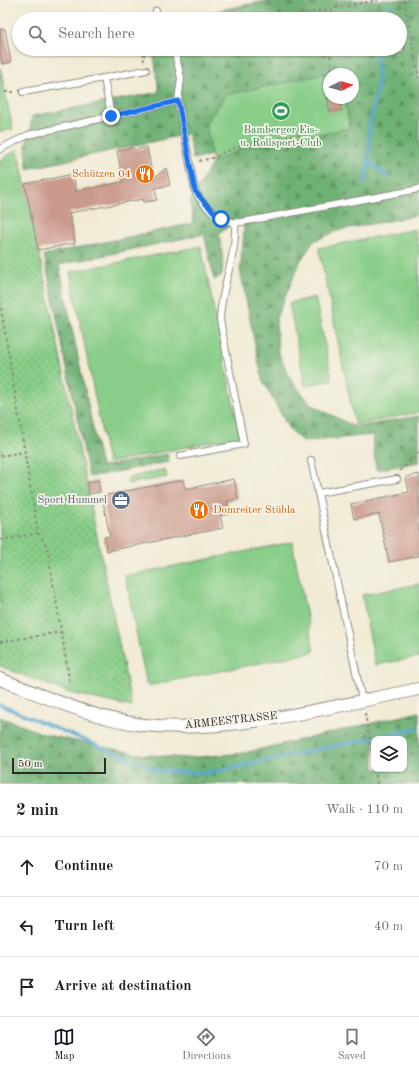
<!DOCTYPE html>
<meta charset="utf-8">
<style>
body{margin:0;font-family:"Old Standard TT",serif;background:#f2f2f2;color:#202124}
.controls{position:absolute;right:12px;bottom:12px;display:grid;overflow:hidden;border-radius:8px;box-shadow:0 1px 3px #0004}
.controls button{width:36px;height:36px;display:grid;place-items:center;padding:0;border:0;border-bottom:1px solid #e0e0e0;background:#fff;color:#202124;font:20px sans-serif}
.compass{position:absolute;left:323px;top:68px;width:36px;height:36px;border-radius:50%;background:#fff;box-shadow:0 1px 3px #0004;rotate:84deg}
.scale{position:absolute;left:12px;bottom:10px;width:94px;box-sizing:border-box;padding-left:4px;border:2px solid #2b2b2b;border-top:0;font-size:11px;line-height:14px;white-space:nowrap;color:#2b2b2b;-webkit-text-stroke:3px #f7f3e8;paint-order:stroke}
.stop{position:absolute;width:12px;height:12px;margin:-9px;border:3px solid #1a73e8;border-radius:50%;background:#fff}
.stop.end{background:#1a73e8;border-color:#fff;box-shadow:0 1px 4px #0008}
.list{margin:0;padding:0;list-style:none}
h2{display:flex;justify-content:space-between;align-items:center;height:52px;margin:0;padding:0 16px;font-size:17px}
h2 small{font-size:13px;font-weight:400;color:#757577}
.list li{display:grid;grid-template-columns:26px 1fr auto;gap:12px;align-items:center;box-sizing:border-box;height:60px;padding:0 16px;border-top:1px solid #e0e0e0}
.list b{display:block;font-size:15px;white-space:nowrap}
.list em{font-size:13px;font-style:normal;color:#757577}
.icon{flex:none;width:22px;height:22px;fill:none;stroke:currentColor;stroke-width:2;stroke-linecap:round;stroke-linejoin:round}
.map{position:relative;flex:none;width:419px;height:784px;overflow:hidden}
.search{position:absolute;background:#fff;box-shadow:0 1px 3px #0004;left:12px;right:12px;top:12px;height:44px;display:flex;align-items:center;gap:10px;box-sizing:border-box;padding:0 14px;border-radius:22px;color:#757577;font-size:15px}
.sheet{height:232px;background:#fff}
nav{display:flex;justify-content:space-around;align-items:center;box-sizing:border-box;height:56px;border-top:1px solid #e0e0e0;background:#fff;font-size:11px;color:#757577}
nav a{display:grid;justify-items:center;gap:2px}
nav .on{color:#111827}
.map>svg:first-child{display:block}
</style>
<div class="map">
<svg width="419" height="784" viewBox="0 0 419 784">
<defs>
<pattern id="grass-dots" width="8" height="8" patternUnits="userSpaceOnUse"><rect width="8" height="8" fill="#88ce88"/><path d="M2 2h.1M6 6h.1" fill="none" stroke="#6fa76f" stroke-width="1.8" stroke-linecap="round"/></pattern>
<pattern id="forest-firs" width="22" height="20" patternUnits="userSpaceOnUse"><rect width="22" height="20" fill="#6eb174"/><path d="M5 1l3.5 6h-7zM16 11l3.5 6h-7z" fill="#5b905f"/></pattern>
<pattern id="park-crowns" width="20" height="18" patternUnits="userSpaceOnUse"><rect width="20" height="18" fill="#88ce88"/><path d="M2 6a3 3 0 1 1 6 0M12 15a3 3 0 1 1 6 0" fill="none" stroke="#6fa76f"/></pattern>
</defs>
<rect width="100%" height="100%" fill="#f7f3e8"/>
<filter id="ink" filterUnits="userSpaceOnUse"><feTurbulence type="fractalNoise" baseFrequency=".025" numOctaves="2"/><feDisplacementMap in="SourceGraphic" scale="8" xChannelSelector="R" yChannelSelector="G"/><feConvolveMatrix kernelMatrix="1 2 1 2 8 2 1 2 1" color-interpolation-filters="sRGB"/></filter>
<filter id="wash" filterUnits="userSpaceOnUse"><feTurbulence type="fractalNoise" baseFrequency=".012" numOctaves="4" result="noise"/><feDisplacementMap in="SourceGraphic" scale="16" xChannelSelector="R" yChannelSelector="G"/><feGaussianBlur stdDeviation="0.9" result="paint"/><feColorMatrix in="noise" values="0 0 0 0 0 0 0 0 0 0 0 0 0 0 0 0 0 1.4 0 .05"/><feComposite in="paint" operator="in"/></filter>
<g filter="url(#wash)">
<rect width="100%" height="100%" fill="#f1ebd5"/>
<path fill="url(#grass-dots)" stroke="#5a7c5a" d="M18,149L132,707L66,692L0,666V160Z"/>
<path fill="url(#forest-firs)" stroke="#4c6e50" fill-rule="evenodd" d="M271,0H419V215L340,230L314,241L301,260L276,318L278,352L291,380L312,405L355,427L419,416V462L376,470L372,435L303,442L289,429L262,379L240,270L244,233L243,218L219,233L223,260L222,275L214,280L204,234L59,265L101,467L167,454L169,462L89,477L44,255L194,223L190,201L213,162L242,148L350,128L344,98H353V74H340L339,72L226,95L206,123L212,155L193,159L188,134L27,169L26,144L30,132L32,116L159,92L153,49H400V19H175Z
M419,712V784H0V717L47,735L138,754L186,758L244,753ZM374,739H404V769H374Z"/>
<path fill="url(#park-crowns)" stroke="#5a7c5a" d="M165,469L167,477L128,484L127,478Z"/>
<path fill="#88ce88" stroke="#5a7c5a" d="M0,67L13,129L0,132Z
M339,71L340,74H329V98H344L350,128L243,148L213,162L206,123L226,95Z
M415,229L419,248V412L355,425L319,248Z
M201,246L240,436L108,463L70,272Z
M315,297L332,380L305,386L289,303Z
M292,542L314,652L147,686L125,576Z
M419,584V657L375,665L362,595Z"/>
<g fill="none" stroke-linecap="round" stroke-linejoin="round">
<path stroke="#54a7cf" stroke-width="3.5" d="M386,19L390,5
M369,161L387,177
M365,182L369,161V129L378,83L375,49
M0,705L159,771L206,773L419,728"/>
</g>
<g id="blocks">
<path fill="#ca9a8d" d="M0,29H5L11,62L2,64L0,53Z
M327,98H339L342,110L330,112Z
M133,147L134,150L147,147L153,179L166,168L170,185L155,188L157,200L144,202L143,199L69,213L75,243L38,250L25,184L73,174L76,191L123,182L117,151Z
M419,474V556L389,562L379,514L354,519L351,504L409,492L406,477Z
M234,479L238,499L227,501L230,514L220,515L223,528L107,551L104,537L110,536L102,496L183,480L185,489Z
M98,480L100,492L89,494L87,483Z"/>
</g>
</g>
<g filter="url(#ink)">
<use href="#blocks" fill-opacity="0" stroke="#8e8b80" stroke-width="1"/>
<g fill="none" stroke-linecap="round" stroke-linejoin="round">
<g stroke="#8e8b80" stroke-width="8">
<path id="lane" d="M156,11L160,19
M174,49L181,78L178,101L195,191C203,207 223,225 242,222L419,189
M23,92L104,78
M111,116L104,78L146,70
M0,149L28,135L178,101
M180,456L244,444L220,320C221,285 237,257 235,223
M311,460L362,700
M318,493L397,479"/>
</g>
<g stroke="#8e8b80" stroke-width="14">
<path id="street" d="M0,679C46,697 94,719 144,725C232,734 333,706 419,689"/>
</g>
<path stroke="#8e8b80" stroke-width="2" stroke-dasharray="3 3" stroke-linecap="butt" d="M404,0L419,78
M276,19L378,0
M330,19L333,8
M330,49L332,74
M144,61L143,55L162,51V49
M5,92H14
M199,161L212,158L241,145L310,133
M0,302L38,533L47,546L70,684
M0,456L25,452
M400,471L419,452
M0,540L38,533
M0,642L61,632
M365,713L374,765
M375,769L377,784"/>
<use href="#lane" stroke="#fff" stroke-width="6"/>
<use href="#street" stroke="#fff" stroke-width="12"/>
</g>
</g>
<g fill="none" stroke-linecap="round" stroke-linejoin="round" filter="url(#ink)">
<path stroke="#1a73e8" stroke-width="5" d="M111,116L178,101L195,191L204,202L221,219"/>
</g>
<defs>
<g id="stadium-disc" transform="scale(1)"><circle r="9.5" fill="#2e9e5b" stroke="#f7f3e8"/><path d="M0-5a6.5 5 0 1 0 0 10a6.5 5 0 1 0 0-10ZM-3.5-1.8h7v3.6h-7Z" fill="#fff"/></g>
<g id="restaurant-disc" transform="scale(1)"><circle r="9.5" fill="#e8710a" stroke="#f7f3e8"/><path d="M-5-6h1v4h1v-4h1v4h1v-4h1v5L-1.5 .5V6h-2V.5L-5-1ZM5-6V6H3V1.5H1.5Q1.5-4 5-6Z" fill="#fff"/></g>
<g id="office-disc" transform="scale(1)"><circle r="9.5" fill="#5c6f8a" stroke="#f7f3e8"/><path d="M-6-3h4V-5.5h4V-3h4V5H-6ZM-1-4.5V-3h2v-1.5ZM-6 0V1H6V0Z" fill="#fff"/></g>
</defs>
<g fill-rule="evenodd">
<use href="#stadium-disc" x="281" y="111"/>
<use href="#restaurant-disc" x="145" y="174"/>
<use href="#office-disc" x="121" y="500"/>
<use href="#restaurant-disc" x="199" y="510"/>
</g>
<g text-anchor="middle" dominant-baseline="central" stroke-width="3.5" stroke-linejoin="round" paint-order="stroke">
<g font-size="11" fill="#27864d" stroke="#f7f3e8">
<text x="281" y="130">Bamberger Eis-<tspan x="281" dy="13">u. Rollsport-Club</tspan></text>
</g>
<g font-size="11" fill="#c56008" stroke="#f7f3e8" text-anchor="end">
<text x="131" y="174">Schützen 04</text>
<text x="213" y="510" text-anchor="start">Domreiter Stübla</text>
</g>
<g font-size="11" fill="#4e5e75" stroke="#f7f3e8" text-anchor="end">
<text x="107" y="500">Sport Hummel</text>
</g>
<g font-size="11" fill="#2b2b2b" stroke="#f7f3e8">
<text transform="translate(231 721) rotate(-6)">ARMEESTRASSE</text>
</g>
</g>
</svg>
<div class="controls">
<button><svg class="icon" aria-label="layers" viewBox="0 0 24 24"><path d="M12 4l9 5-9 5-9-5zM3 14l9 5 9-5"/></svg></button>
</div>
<svg class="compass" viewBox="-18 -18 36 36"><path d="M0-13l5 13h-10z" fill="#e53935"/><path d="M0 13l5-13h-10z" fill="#757577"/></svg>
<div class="scale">50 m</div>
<div class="stop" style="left:221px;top:219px"></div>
<div class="stop end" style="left:111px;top:116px"></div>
<div class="search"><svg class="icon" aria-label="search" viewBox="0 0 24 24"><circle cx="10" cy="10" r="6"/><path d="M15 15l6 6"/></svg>Search here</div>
</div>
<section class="sheet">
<h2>2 min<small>Walk · 110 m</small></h2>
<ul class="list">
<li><svg class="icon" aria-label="ahead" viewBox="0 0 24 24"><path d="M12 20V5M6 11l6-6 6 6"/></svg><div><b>Continue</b></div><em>70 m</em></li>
<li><svg class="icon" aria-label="left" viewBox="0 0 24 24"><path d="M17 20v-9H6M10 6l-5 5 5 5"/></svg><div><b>Turn left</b></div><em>40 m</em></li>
<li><svg class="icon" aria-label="arrive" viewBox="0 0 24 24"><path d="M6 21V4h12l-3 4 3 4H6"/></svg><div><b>Arrive at destination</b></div></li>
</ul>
</section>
<nav>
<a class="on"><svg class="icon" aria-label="map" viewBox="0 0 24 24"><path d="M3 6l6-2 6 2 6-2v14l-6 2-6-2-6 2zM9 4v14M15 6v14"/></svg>Map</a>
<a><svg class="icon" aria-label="directions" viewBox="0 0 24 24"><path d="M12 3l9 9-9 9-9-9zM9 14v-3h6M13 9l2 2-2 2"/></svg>Directions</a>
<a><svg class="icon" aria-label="saved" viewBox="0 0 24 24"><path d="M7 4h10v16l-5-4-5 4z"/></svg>Saved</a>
</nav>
